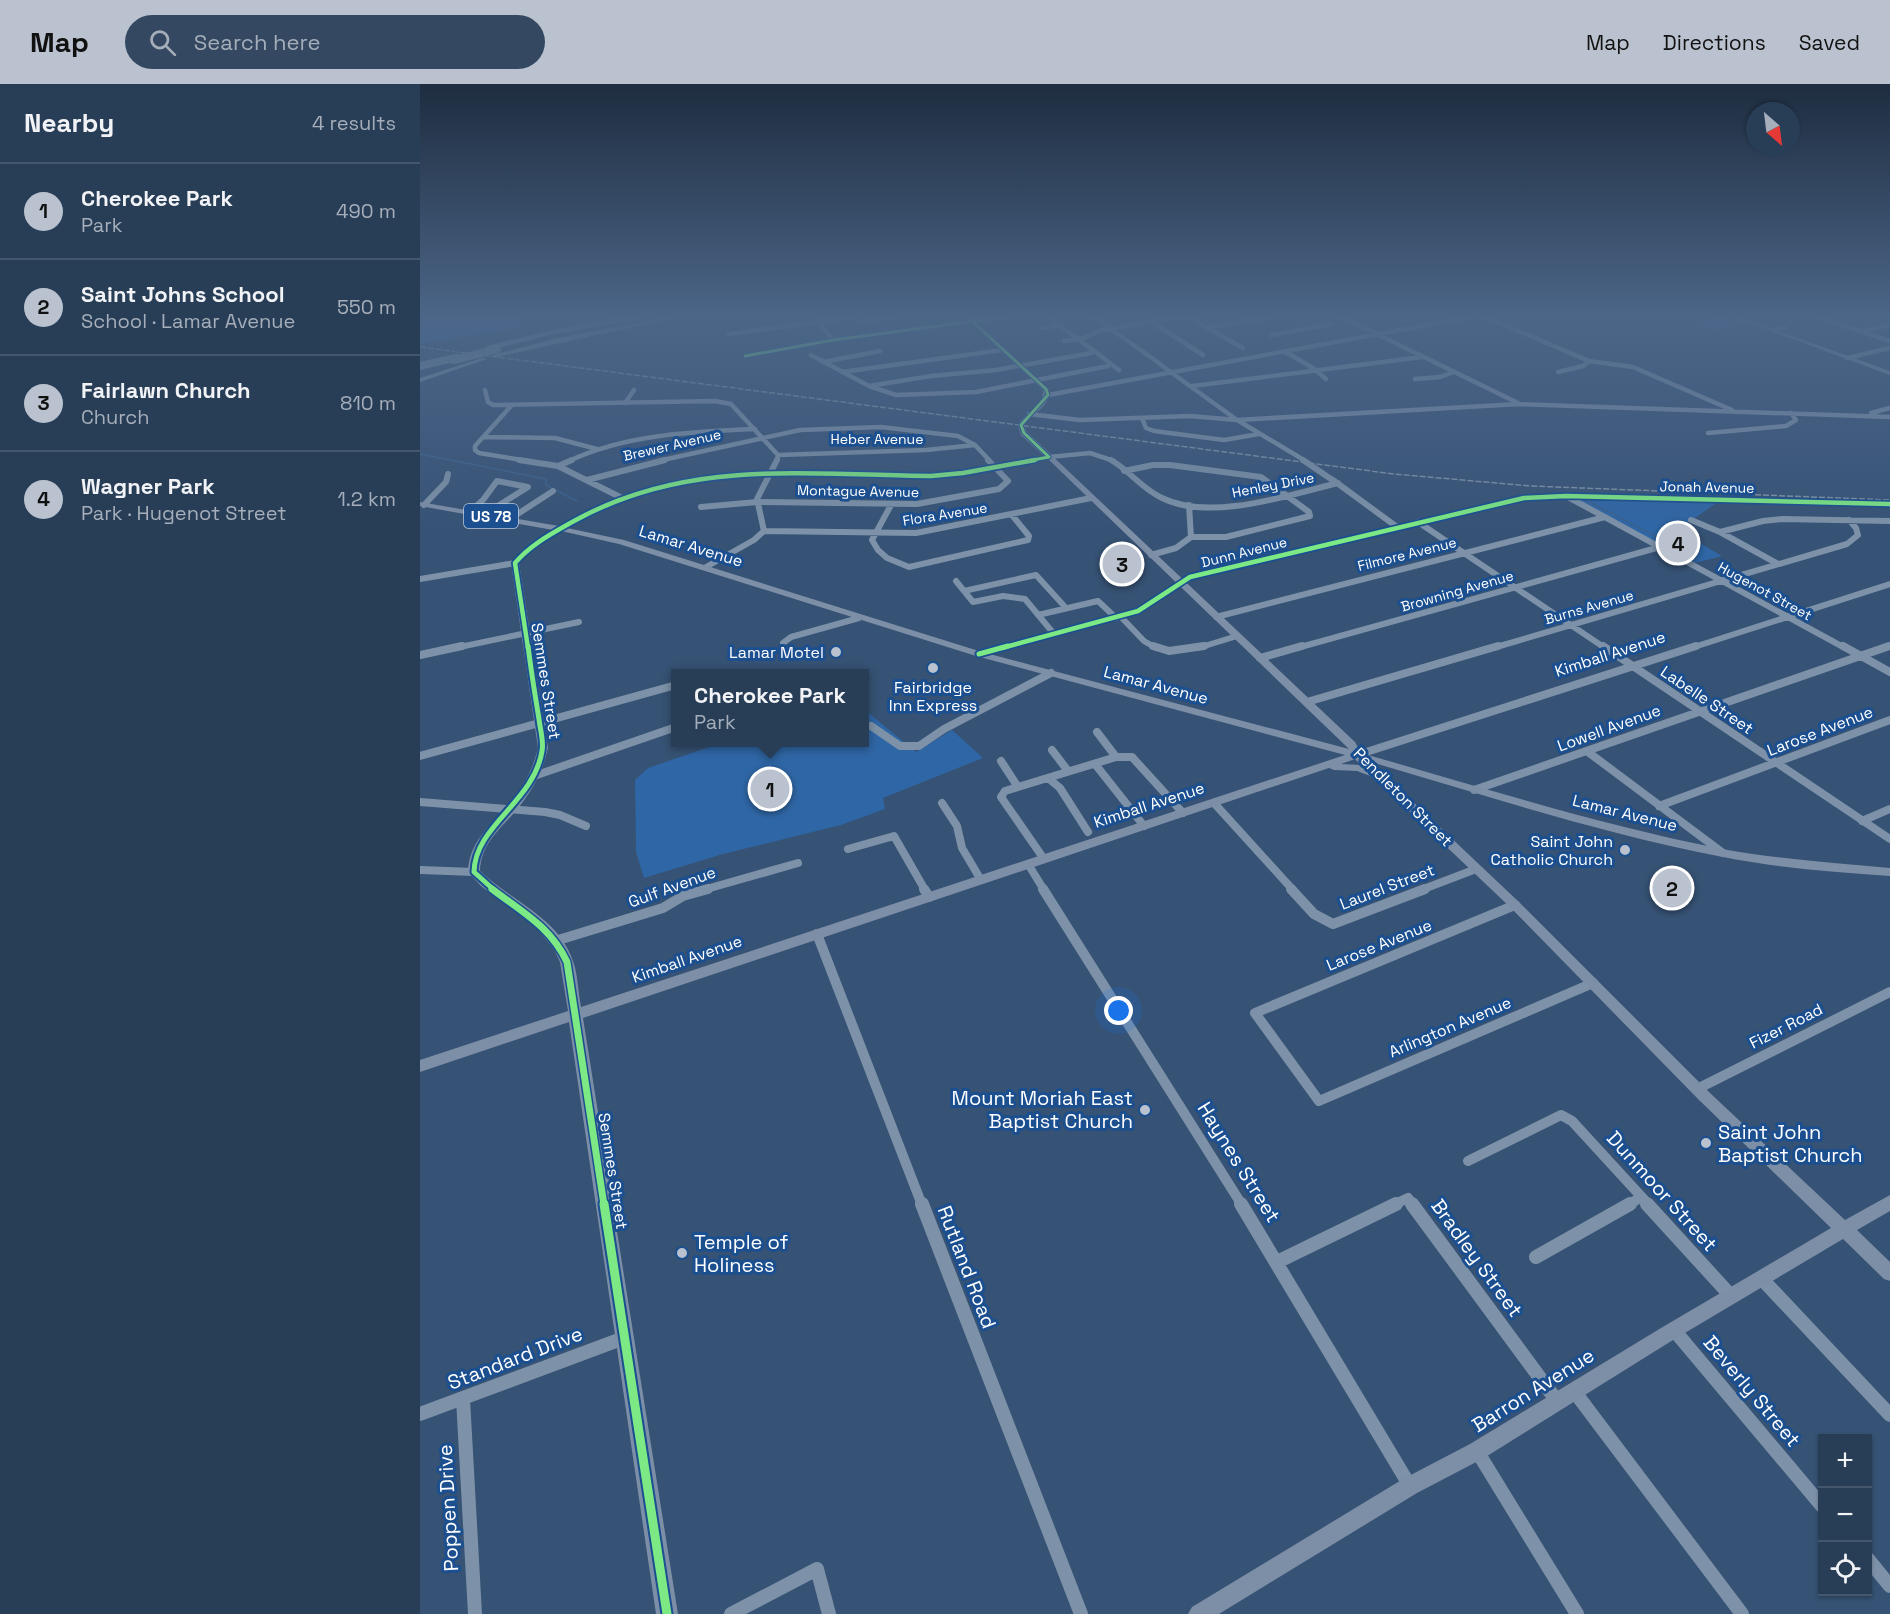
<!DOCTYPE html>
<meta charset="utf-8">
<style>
body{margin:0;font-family:"Space Grotesk",sans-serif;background:#344961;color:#f1f3f6}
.controls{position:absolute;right:18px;bottom:18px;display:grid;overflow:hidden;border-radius:0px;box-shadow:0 2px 4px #0004}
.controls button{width:54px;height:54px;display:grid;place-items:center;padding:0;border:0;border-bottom:2px solid #44576d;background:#283e57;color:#f1f3f6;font:30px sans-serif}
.compass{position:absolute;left:1326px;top:18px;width:54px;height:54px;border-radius:50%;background:#283e57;box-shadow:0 2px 4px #0004;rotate:152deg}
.you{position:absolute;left:699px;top:927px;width:21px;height:21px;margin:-15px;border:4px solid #fff;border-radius:50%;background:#1a73e8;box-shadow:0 0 0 9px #1a73e833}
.badge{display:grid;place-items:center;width:39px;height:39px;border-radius:50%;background:#b9c2ce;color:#111;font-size:20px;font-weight:700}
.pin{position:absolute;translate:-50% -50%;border:3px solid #fff;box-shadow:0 2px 6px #0006}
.popup{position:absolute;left:251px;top:585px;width:198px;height:78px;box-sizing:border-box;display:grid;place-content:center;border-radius:0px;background:#283e57;filter:drop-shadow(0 2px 4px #0005);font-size:20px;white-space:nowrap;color:#a5aeba}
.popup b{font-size:22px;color:#f1f3f6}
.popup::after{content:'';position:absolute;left:50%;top:100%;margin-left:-12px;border:12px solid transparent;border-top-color:#283e57}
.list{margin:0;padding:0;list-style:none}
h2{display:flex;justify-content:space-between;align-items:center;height:78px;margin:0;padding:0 24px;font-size:26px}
h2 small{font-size:20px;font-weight:400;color:#a5aeba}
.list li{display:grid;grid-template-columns:39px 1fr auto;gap:18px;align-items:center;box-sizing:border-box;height:96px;padding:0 24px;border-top:2px solid #44576d}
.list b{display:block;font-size:22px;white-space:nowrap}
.list p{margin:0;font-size:20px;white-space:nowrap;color:#a5aeba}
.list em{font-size:20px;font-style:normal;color:#a5aeba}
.icon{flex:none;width:33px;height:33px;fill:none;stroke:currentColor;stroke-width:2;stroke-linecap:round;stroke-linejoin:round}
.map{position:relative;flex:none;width:1470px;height:1530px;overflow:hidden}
header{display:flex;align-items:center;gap:36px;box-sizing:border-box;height:84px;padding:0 30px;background:#b9c2ce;color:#111}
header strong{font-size:28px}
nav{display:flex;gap:33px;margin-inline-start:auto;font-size:21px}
.search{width:420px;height:54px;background:#344961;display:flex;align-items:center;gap:15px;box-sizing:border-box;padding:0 21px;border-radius:33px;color:#a5aeba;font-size:22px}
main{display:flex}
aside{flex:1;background:#283e57}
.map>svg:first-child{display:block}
</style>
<header>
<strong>Map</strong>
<div class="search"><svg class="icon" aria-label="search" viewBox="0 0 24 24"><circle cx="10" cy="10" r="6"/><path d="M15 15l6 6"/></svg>Search here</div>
<nav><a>Map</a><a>Directions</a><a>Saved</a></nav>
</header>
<main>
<aside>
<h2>Nearby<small>4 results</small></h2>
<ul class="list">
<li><span class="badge">1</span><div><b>Cherokee Park</b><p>Park</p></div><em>490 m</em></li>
<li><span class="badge">2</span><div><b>Saint Johns School</b><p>School · Lamar Avenue</p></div><em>550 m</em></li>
<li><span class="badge">3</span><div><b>Fairlawn Church</b><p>Church</p></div><em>810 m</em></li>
<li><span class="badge">4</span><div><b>Wagner Park</b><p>Park · Hugenot Street</p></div><em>1.2 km</em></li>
</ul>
</aside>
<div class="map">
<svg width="1470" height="1530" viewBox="0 0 1470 1530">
<rect width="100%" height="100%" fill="#365274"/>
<path fill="#2f66a5" d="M0,233H98L99,244L0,259Z
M1297,233H1309L1328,239L1295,246L1272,238Z
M1157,414L1299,417L1258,446L1302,472L1275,479L1156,415Z
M445,622L451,631L496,668L532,646L563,674L463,714L465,725L421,741L303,770L224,794L216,768L215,696L228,684L301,659L445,658Z"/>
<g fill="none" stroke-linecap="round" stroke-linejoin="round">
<path stroke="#3b618d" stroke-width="1.5" d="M0,370L126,395V401L157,417
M1164,415L1271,471"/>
<path stroke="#7d92a8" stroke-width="4.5" d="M629,233L699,286
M674,233L739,279
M768,233L823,264
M922,233L1098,319
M1066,233L1169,277L1213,283L1312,326
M1398,233L1470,257
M398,237L413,256
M443,237L475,233
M732,238L783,271
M789,243L855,233
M622,244L640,241
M1353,246L1365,244
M1443,247L1470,241
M309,250L431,233
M851,251L911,240
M644,257L664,254L679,247L757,233
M68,264L133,248L215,233
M864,267L893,284L906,295
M391,271L449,302L476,311L556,308L688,282
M325,272L413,256L552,237
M1427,274L1470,264
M403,278L460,267
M0,280L37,272
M741,281L817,336L879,373
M422,288L582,266
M1138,288L1163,282L1169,277
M995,295L1020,293L1034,288
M449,302L511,292L576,286L671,269
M772,302L1002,273
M65,306L68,318L73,321L295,317L311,320L358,371L357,377
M628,311L1051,233
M205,319L214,306
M91,322L55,362V366L59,369L108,377
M1451,329L1470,324
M609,330L660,336L770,332L817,336L1099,320L1470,333
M722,334L726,344L734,347L804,356L839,350
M1288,349L1366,342L1376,336L1371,329
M63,353L135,354L177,365
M358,371L506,366L555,361
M629,373L670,369L694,377
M149,377C207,350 272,348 335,345
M238,377L380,346L461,343L538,352L555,361L570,377"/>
<path stroke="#7d92a8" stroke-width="6" d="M99,376L138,382L200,413
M691,376C709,386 722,405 742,414C791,438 868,411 918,399
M138,382L152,376
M704,387L733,381H750L841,393L889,428L890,432L806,453H771
M167,396L245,376
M913,396L977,443
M1148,413L1425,564
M4,421L26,398L28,390
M471,421L452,456L458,466L467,474L489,483L608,456L609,452L592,431
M769,421L771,453
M281,423L337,418L497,420L579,405L588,397L568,376
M50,428L63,416L77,397L108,403L73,425
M90,435L133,407
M1271,436L1300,448L1358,480
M998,438L1185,564
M344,447L496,449L671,414
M1300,448L1343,437L1362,435L1470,437
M731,471L756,464L771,453
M286,483L334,456L344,447L337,415L357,376
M0,495L95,479
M536,497L553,518L583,512L605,515L634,550
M544,507L616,491L646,524
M618,531L678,517L696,534
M701,533L724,557L736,564
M796,533L1185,433
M363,559L371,553L439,534
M35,564L159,538
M582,564L718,527L770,493L1104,414L1146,412L1470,420
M778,564L817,552
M877,564L1240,463
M1073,564L1427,460L1438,451L1436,444L1429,436
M1271,564L1470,500
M1465,564L1470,562"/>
<path stroke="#7d92a8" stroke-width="8" d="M733,562L749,567L784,562
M1183,562L1470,755
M1423,562L1470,588
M559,570L588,562
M0,571L42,562
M840,574L882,562
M887,618L1078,562
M451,642L480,662H499L524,645L631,589
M677,648L696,673
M632,666L648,687
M1168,668L1303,769
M937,671L1276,562
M0,672L256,601
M581,677L598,703
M675,680L724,742
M114,692L256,643
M628,694L640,704L668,748
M1054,706L1469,562
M0,718L125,728L140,731L166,742
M522,719L537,742L542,764L561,796
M794,719L873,806
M1239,722L1470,636
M1442,737L1470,725
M428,765L474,752L505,806
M624,775L581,713L585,707L696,673H712L763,729
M608,780L624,806
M0,786L54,788
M283,806L378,779
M1001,806L1056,785"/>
<path stroke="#7d92a8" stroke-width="10" d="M504,805L509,813
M623,805L822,1121
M871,805L894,830L913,840L1005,805
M1095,821L835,929L899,1017L1173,899
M397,850L502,1121
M135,857L243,824L263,812L288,805
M1277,1005L1470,908
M1048,1077L1141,1031L1152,1037L1229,1121
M973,1121L988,1114L993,1121
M1207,1121L1222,1113"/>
<path stroke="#7d92a8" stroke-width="14" d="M502,1120L661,1530
M821,1120L990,1402
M992,1120L1137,1317
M1227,1120L1311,1212
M1116,1173L1210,1120
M857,1178L976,1120
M1341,1194L1470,1331
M1254,1246L1402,1422
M1154,1307L1322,1530
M43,1315L55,1530
M0,1330L204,1254
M1057,1367L1157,1530
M1448,1475L1470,1502
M311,1530L397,1485L409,1530"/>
<path fill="#7d8ea7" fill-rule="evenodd" d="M574,233H588L557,238L629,305C631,321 616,328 606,338L604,341L607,348L935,658L941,669C1061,703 1180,741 1302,765C1358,775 1414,779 1470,784V792C1414,788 1358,784 1303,773C1183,750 1067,712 951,678L1100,819L1289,1008L1425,1136L1470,1111V1127L1437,1146L1470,1178V1197L1464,1195L1423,1155L1253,1256L1064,1374L997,1409L799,1530H768L772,1523L983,1395L1050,1360L1241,1244L1411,1144L1279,1016L1092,825L953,693L937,687L914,686L909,684L163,934L258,1530H236L149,938L0,988V976L148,927L140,878L134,865L114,841L61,802L48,788C49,756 72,741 91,718C104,702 113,685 118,664L91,479L108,462L133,446L0,422V418L139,442L206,410L251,397L277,392L327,388L511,390L543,387L624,372L601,351L598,341C605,328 624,323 623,306L549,237ZM628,375L929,665L562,568L204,456L147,444C181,425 215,410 252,401C337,382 425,398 511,394C550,393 589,383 628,375ZM141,447L199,460L556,572L925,671L161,923C158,908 158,891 153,877C138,833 91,817 60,787C61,758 82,744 99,723C113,705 123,687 128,664L99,479L114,465ZM935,675L941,681L921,680Z
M1313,233H1320L1470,287V291Z"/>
<path fill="#7e92a7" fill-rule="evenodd" d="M248,233H259L76,273L73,271L137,254Z
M62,274L67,275L0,298V294Z
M28,276L32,278L30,279L0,286V282Z"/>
<path stroke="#7e92a7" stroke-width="1.5" stroke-dasharray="6 2" stroke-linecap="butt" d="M0,263L974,390L1111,402L1470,416"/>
<path stroke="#7d92a8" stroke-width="4.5" d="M879,373L885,377"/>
<path stroke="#7d92a8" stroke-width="6" d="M883,376L911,395"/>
<path stroke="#7e92a7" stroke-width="8" d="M34,276L77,265"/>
<g stroke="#1b4f8f" stroke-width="5">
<path id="cycleway-far4" d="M552,237L626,305L628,311L601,341L604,349L629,373
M325,272L413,256L585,233
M607,377L629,373"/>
</g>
<g stroke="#1b4f8f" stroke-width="8">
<path id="cycleway-far3" d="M108,564L95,479C111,460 133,449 154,437C268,374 386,391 511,392L543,389L615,376
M582,564L718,527L770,493L1104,414L1146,412L1470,420"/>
</g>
<g stroke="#1b4f8f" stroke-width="9">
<path id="cycleway-far2" d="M559,570L588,562
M74,806L54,788C55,741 114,718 122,667C124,657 120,645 119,635C115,611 111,586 108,562"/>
</g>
<g stroke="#1b4f8f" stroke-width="10">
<path id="cycleway-far1" d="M72,805C102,828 131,843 147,878L184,1121"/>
</g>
<g stroke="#1b4f8f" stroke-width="13">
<path id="cycleway" d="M184,1120L247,1530"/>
</g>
<use href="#cycleway-far4" stroke="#7ce984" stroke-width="3"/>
<use href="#cycleway-far3" stroke="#7ce984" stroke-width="4.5"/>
<use href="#cycleway-far2" stroke="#7ce984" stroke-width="5"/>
<use href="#cycleway-far1" stroke="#7ce984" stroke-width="7"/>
<use href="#cycleway" stroke="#7ce984" stroke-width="9"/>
</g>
<linearGradient id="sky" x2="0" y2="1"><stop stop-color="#1e2d40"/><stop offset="0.52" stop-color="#4c6688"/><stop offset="1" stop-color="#4c6688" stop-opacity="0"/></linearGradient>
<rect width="1470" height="447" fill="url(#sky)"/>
<g fill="#b9c2ce" stroke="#1b4f8f" stroke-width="2">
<circle cx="416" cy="568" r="6"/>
<circle cx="513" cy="584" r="6"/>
<circle cx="1205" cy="766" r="6"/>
<circle cx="725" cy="1026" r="6"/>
<circle cx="1286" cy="1059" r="6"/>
<circle cx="262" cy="1169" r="6"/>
</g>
<g text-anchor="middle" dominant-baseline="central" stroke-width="6" stroke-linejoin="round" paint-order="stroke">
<g font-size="14" fill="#fff" stroke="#1b4f8f">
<text x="457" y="355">Heber Avenue</text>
<text transform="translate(252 361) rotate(-13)">Brewer Avenue</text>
<text transform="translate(853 401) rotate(-11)">Henley Drive</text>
<text transform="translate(1287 403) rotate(1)">Jonah Avenue</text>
<text transform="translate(438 407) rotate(1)">Montague Avenue</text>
<text transform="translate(525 430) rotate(-9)">Flora Avenue</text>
<text transform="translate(824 468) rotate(-14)">Dunn Avenue</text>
<text transform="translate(987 470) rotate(-14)">Filmore Avenue</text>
<text transform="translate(1037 507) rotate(-16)">Browning Avenue</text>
<text transform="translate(1345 507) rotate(29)">Hugenot Street</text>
<text transform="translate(1169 523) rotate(-16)">Burns Avenue</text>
</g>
<rect fill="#1b4f8f" stroke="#bbcadd" stroke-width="1.5" x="44" y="420" width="54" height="24" rx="4.5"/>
<g font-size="15" font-weight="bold" fill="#fff">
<text x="71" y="432">US 78</text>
</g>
<g font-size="16" fill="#fff" stroke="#1b4f8f">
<text transform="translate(271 462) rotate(17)">Lamar Avenue</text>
<text transform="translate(1190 570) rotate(-18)">Kimball Avenue</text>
<text transform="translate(126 597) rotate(81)">Semmes Street</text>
<text transform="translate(736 601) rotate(15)">Lamar Avenue</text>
<text transform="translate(1287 616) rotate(34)">Labelle Street</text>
<text transform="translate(1189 644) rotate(-20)">Lowell Avenue</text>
<text transform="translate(1400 647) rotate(-21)">Larose Avenue</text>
<text transform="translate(983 713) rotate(45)">Pendleton Street</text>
<text transform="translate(729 721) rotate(-18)">Kimball Avenue</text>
<text transform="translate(1205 729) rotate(14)">Lamar Avenue</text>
<text transform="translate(252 803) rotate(-20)">Gulf Avenue</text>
<text transform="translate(967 803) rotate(-21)">Laurel Street</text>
<text transform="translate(959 861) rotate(-22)">Larose Avenue</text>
<text transform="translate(267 875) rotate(-19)">Kimball Avenue</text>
<text transform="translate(1366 942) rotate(-27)">Fizer Road</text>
<text transform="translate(1030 943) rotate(-23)">Arlington Avenue</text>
<text transform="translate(193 1087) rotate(81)">Semmes Street</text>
</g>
<g font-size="16" fill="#fff" stroke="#1b4f8f" text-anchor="end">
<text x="404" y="568">Lamar Motel</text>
<text x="513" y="603" text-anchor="middle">Fairbridge<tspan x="513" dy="18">Inn Express</tspan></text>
<text x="1193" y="757">Saint John<tspan x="1193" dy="18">Catholic Church</tspan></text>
</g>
<g font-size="20" fill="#fff" stroke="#1b4f8f" text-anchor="start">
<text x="713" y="1014" text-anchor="end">Mount Moriah East<tspan x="713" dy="23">Baptist Church</tspan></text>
<text x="1298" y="1048">Saint John<tspan x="1298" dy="23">Baptist Church</tspan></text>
<text x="274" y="1158">Temple of<tspan x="274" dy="23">Holiness</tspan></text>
</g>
<g font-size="20" fill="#fff" stroke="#1b4f8f">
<text transform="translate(819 1078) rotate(58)">Haynes Street</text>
<text transform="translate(1242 1107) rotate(48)">Dunmoor Street</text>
<text transform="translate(1057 1174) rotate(54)">Bradley Street</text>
<text transform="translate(547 1183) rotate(69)">Rutland Road</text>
<text transform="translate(95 1274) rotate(-21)">Standard Drive</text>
<text transform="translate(1113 1306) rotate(-32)">Barron Avenue</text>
<text transform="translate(1332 1307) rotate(50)">Beverly Street</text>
<text transform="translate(28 1424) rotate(-93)">Poppen Drive</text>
</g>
</g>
</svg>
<div class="controls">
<button>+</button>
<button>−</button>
<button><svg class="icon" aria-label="locate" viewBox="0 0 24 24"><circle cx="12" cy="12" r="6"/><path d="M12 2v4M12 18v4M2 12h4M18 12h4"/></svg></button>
</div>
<svg class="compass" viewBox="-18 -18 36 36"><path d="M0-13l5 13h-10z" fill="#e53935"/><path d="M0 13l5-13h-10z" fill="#a5aeba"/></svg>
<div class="you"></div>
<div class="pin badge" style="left:350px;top:705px">1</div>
<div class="popup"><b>Cherokee Park</b>Park</div>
<div class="pin badge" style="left:1252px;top:804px">2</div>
<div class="pin badge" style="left:702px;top:480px">3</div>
<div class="pin badge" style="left:1258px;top:459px">4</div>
</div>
</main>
